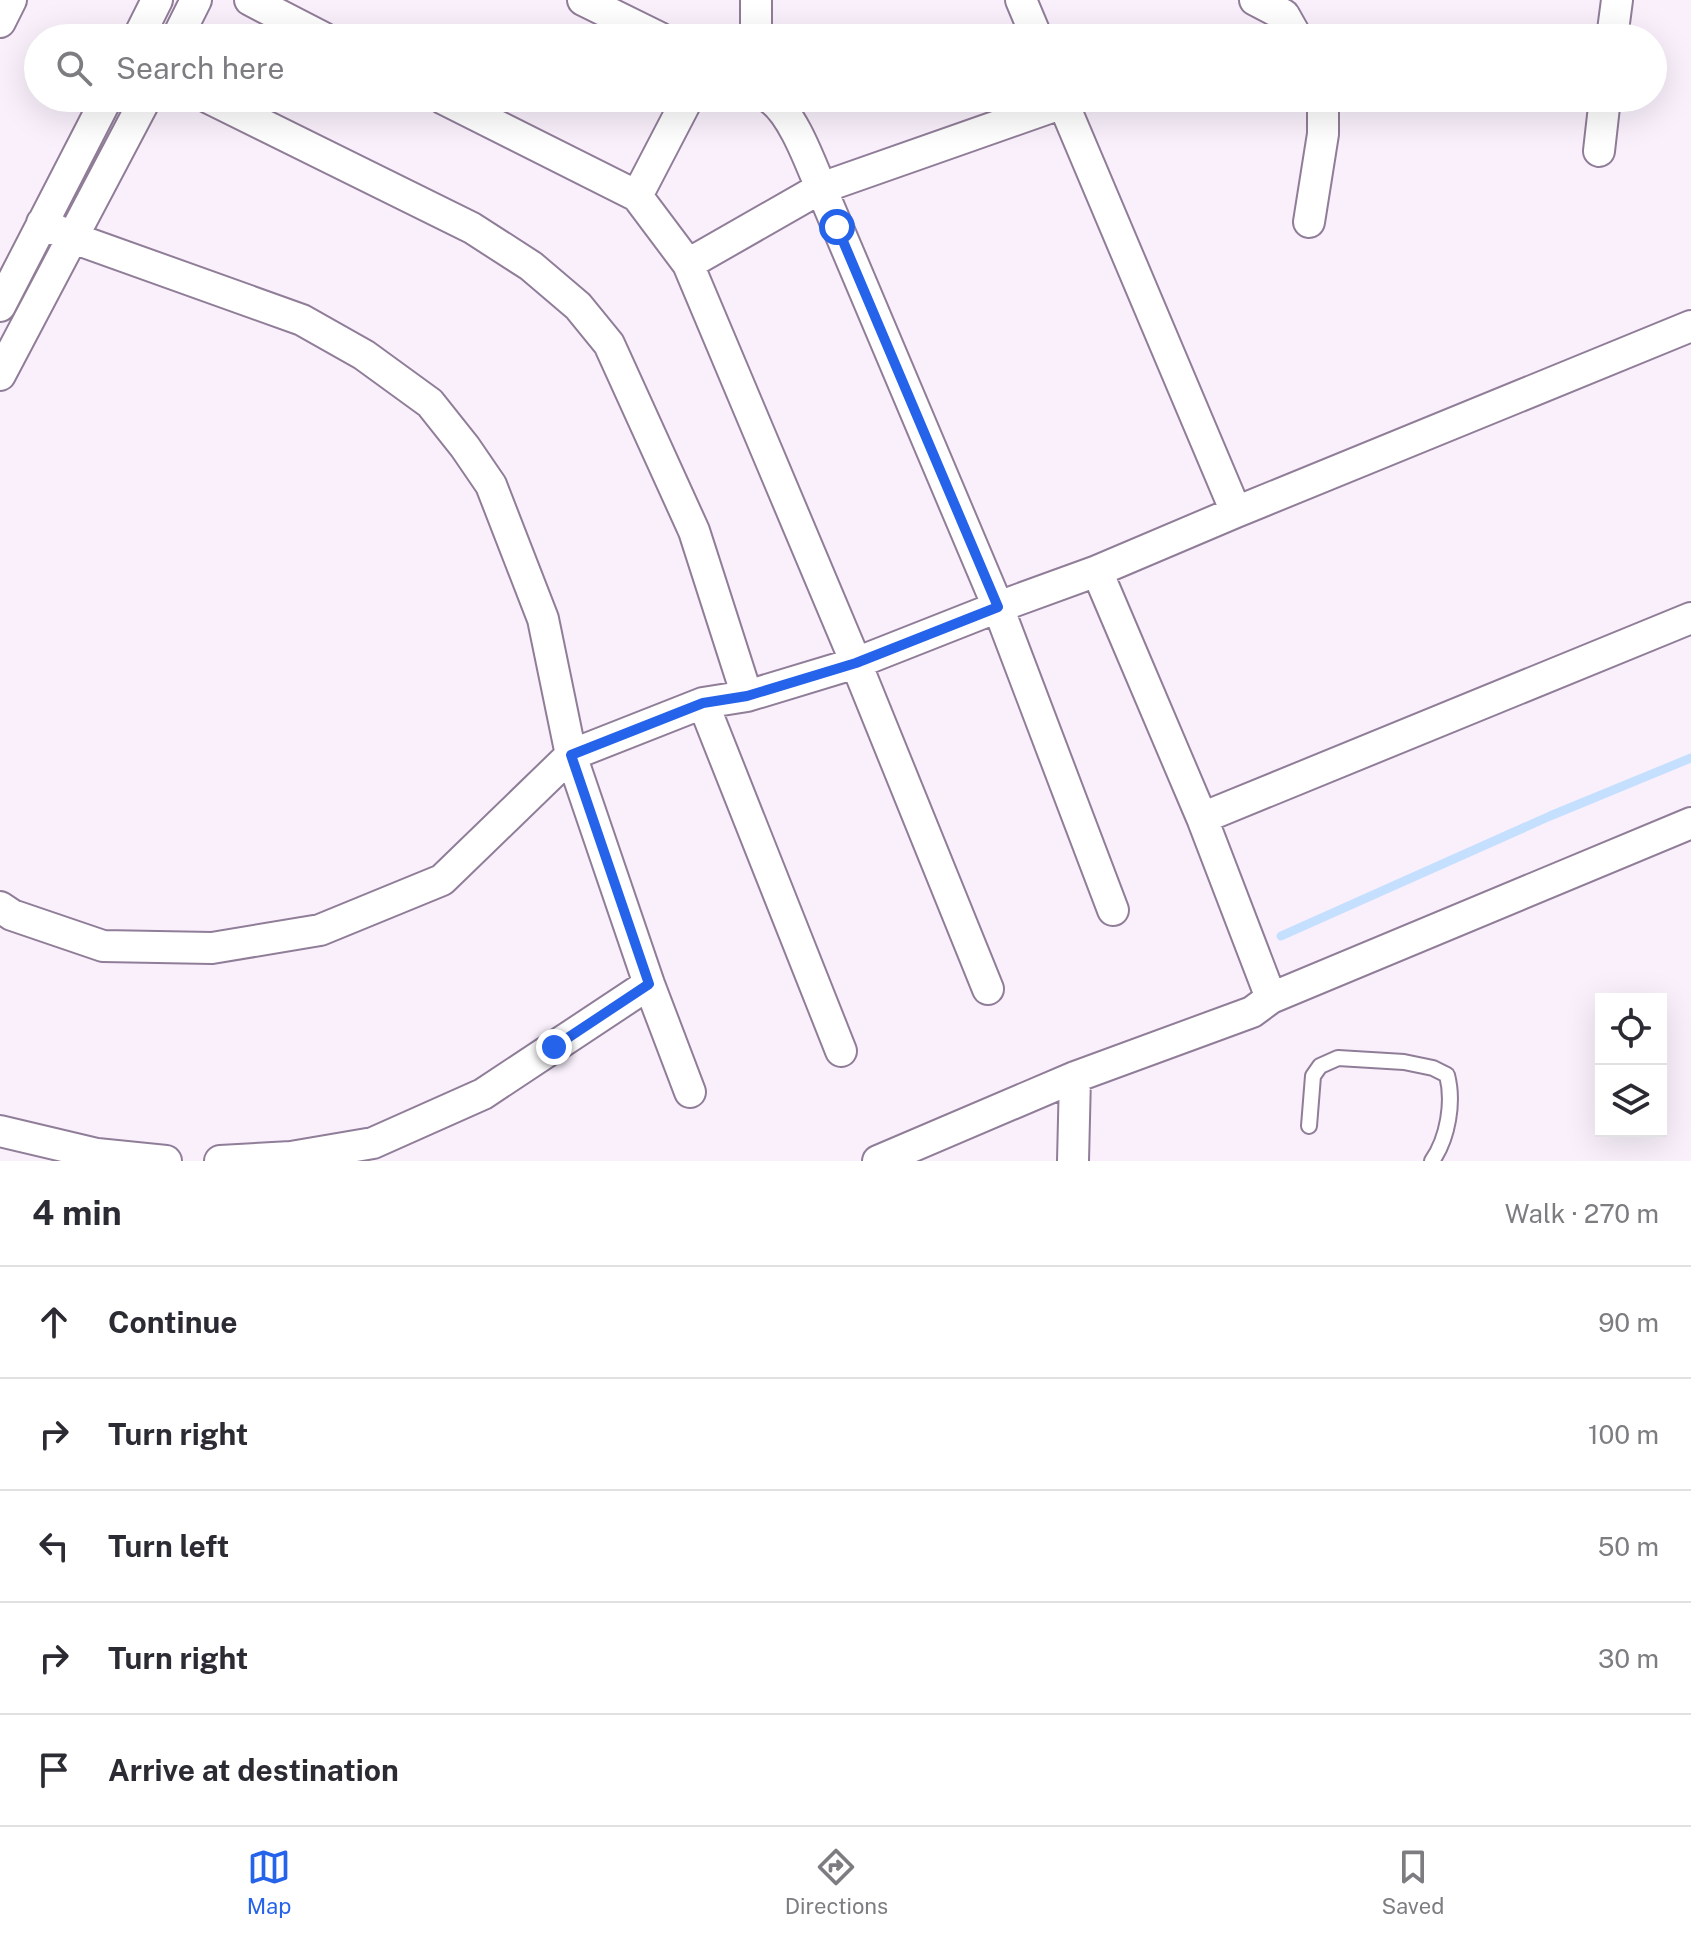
<!DOCTYPE html>
<meta charset="utf-8">
<style>
body{margin:0;font-family:"Public Sans",sans-serif;background:#f7f7f7;color:#2b2b33}
.controls{position:absolute;right:24px;bottom:24px;display:grid;overflow:hidden;border-radius:0px;box-shadow:0 8px 32px #0002}
.controls button{width:72px;height:72px;display:grid;place-items:center;padding:0;border:0;border-bottom:2px solid #e1e1e2;background:#fff;color:#2b2b33;font:40px sans-serif}
.stop{position:absolute;width:24px;height:24px;margin:-18px;border:6px solid #2563eb;border-radius:50%;background:#fff}
.stop.end{background:#2563eb;border-color:#fff;box-shadow:0 2px 8px #0008}
.list{margin:0;padding:0;list-style:none}
h2{display:flex;justify-content:space-between;align-items:center;height:104px;margin:0;padding:0 32px;font-size:34px}
h2 small{font-size:26px;font-weight:400;color:#7c7c81}
.list li{display:grid;grid-template-columns:52px 1fr auto;gap:24px;align-items:center;box-sizing:border-box;height:112px;padding:0 32px;border-top:2px solid #e1e1e2}
.list b{display:block;font-size:30px;white-space:nowrap}
.list em{font-size:26px;font-style:normal;color:#7c7c81}
.icon{flex:none;width:44px;height:44px;fill:none;stroke:currentColor;stroke-width:2;stroke-linecap:round;stroke-linejoin:round}
.map{position:relative;flex:none;width:1691px;height:1161px;overflow:hidden}
.search{position:absolute;background:#fff;box-shadow:0 8px 32px #0002;left:24px;right:24px;top:24px;height:88px;display:flex;align-items:center;gap:20px;box-sizing:border-box;padding:0 28px;border-radius:44px;color:#7c7c81;font-size:30px}
.sheet{height:664px;background:#fff}
nav{display:flex;justify-content:space-around;align-items:center;box-sizing:border-box;height:112px;border-top:2px solid #e1e1e2;background:#fff;font-size:22px;color:#7c7c81}
nav a{display:grid;justify-items:center;gap:4px}
nav .on{color:#2563eb}
.map>svg:first-child{display:block}
</style>
<div class="map">
<svg width="1691" height="1161" viewBox="0 0 1691 1161">
<rect width="100%" height="100%" fill="#f9f0fc"/>
<g fill="none" stroke-linecap="round" stroke-linejoin="round">
<path stroke="#c5dfff" stroke-width="9" d="M1281,936L1550,816L1691,758"/>
<g stroke="#907d98" stroke-width="18">
<path id="lane" d="M1309,1126L1313,1076L1320,1066L1338,1058L1404,1062L1433,1068L1447,1075C1454,1102 1448,1138 1432,1161"/>
</g>
<g stroke="#907d98" stroke-width="34">
<path id="street" d="M250,0L324,38
M583,0L660,38
M1021,0L1037,38
M1255,0L1284,15L1297,38
M0,22L11,0
M138,38L157,0
M177,38L196,0
M756,38V0
M1612,38L1617,0
M209,98L472,228L531,266L578,306L609,344L694,531L747,696
M442,98L637,196L688,264L856,663L988,989
M770,98C793,114 810,162 821,188L998,607L1113,910
M1061,98L1236,512
M1599,151L1605,98
M637,196L688,98
M1309,222L1323,134V98
M42,223L73,238L302,320L364,355L430,403L465,447L491,485L543,619L571,755L649,984L690,1092
M688,264L821,188L1063,103
M0,306L107,98
M0,375L146,98
M1097,571L1202,818L1271,998
M703,703L841,1051
M1202,818L1691,618
M0,907L12,915L103,946L212,948L320,930L442,880L571,755L703,703L747,696L856,663L998,607L1097,571L1236,512L1691,326
M0,1131L97,1154L166,1161
M220,1161L291,1157L373,1143L483,1094L649,984
M878,1161L1075,1077L1252,1012L1271,998L1691,823
M1073,1161L1075,1077"/>
</g>
<use href="#lane" stroke="#fff" stroke-width="14"/>
<use href="#street" stroke="#fff" stroke-width="30"/>
</g>
<g fill="none" stroke-linecap="round" stroke-linejoin="round">
<path stroke="#2563eb" stroke-width="10" d="M554,1047L649,984L571,755L703,703L747,696L856,663L998,607L837,227"/>
</g>
</svg>
<div class="controls">
<button><svg class="icon" aria-label="locate" viewBox="0 0 24 24"><circle cx="12" cy="12" r="6"/><path d="M12 2v4M12 18v4M2 12h4M18 12h4"/></svg></button>
<button><svg class="icon" aria-label="layers" viewBox="0 0 24 24"><path d="M12 4l9 5-9 5-9-5zM3 14l9 5 9-5"/></svg></button>
</div>
<div class="stop" style="left:837px;top:227px"></div>
<div class="stop end" style="left:554px;top:1047px"></div>
<div class="search"><svg class="icon" aria-label="search" viewBox="0 0 24 24"><circle cx="10" cy="10" r="6"/><path d="M15 15l6 6"/></svg>Search here</div>
</div>
<section class="sheet">
<h2>4 min<small>Walk · 270 m</small></h2>
<ul class="list">
<li><svg class="icon" aria-label="ahead" viewBox="0 0 24 24"><path d="M12 20V5M6 11l6-6 6 6"/></svg><div><b>Continue</b></div><em>90 m</em></li>
<li><svg class="icon" aria-label="right" viewBox="0 0 24 24"><path d="M7 20v-9h11M14 6l5 5-5 5"/></svg><div><b>Turn right</b></div><em>100 m</em></li>
<li><svg class="icon" aria-label="left" viewBox="0 0 24 24"><path d="M17 20v-9H6M10 6l-5 5 5 5"/></svg><div><b>Turn left</b></div><em>50 m</em></li>
<li><svg class="icon" aria-label="right" viewBox="0 0 24 24"><path d="M7 20v-9h11M14 6l5 5-5 5"/></svg><div><b>Turn right</b></div><em>30 m</em></li>
<li><svg class="icon" aria-label="arrive" viewBox="0 0 24 24"><path d="M6 21V4h12l-3 4 3 4H6"/></svg><div><b>Arrive at destination</b></div></li>
</ul>
</section>
<nav>
<a class="on"><svg class="icon" aria-label="map" viewBox="0 0 24 24"><path d="M3 6l6-2 6 2 6-2v14l-6 2-6-2-6 2zM9 4v14M15 6v14"/></svg>Map</a>
<a><svg class="icon" aria-label="directions" viewBox="0 0 24 24"><path d="M12 3l9 9-9 9-9-9zM9 14v-3h6M13 9l2 2-2 2"/></svg>Directions</a>
<a><svg class="icon" aria-label="saved" viewBox="0 0 24 24"><path d="M7 4h10v16l-5-4-5 4z"/></svg>Saved</a>
</nav>
